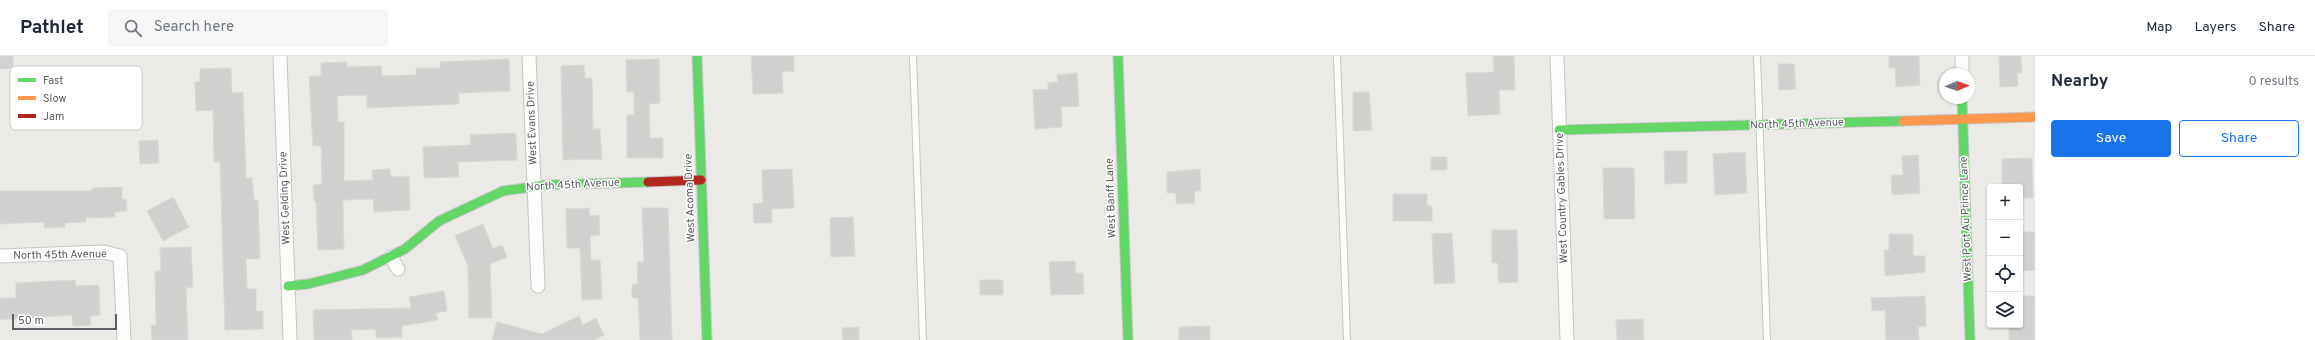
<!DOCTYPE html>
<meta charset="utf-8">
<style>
body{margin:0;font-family:Overpass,sans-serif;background:#f6f6f7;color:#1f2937}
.controls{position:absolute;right:12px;bottom:12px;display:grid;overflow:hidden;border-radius:4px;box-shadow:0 1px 3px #0004}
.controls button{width:36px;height:36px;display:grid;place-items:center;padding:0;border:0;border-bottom:1px solid #e0e1e3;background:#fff;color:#1f2937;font:20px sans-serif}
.compass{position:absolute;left:1939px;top:12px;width:36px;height:36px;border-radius:50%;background:#fff;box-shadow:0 1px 3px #0004;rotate:88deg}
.scale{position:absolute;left:12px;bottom:10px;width:105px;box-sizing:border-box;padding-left:4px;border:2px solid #5c6064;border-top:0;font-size:11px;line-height:14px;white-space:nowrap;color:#5c6064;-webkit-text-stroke:3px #fff;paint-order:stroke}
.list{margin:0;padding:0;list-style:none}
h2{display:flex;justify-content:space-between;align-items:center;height:52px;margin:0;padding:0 16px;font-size:17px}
h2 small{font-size:13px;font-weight:400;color:#747a83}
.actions{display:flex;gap:8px;padding:12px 16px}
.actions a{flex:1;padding:9px 0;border:1px solid #1a73e8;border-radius:4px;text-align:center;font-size:14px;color:#1a73e8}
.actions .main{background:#1a73e8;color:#fff}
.icon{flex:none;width:22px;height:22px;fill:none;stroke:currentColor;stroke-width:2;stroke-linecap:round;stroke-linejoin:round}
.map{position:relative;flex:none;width:2035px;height:284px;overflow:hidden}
header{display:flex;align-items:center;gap:24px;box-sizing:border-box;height:56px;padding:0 20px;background:#fff;border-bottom:1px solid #e0e1e3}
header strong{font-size:19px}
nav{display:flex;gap:22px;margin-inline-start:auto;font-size:14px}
.search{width:280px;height:36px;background:#f6f6f7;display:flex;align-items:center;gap:10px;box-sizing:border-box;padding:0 14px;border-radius:4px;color:#747a83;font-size:15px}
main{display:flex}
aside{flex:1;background:#fff}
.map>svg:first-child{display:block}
</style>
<header>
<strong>Pathlet</strong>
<div class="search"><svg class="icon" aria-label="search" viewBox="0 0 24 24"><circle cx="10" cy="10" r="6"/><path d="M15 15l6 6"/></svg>Search here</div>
<nav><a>Map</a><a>Layers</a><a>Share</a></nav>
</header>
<main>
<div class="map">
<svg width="2035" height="284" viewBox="0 0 2035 284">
<rect width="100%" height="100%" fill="#ebeae7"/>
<path fill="#d2d1d0" stroke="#dad9d6" d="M0,0H13V12L0,13Z
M751,0H794V15L782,16L783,37L753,38Z
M1493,0H1514L1515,34H1499L1500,58L1468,60L1466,17L1494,16Z
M1889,0H1919L1920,29L1896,31L1895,12H1889Z
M1999,0H2021L2022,17H2017L2018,30L2000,31Z
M509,3L510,35L459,37V48L367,52V39L337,40L338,66H344V125L373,124L372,114L390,113L391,121L409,120L410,154L374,156L373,143L343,144L344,193L318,194L316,145H314L313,129L322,128L321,90H313L309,20H321V7L347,6V11L381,10L382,20L416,19V12H440V6Z
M659,3L660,47L649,48L650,82H663V102H627V59H634V36H627L626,4Z
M1778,8H1794L1796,33L1779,34Z
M584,9L585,22H592L593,73H600L602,103L563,104L561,10Z
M231,12L232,37L243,36L246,122H252L254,144H258L260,203H246L247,233H256V255H263V273L225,274L220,106H214L213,54L196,55L195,26H200V13Z
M1077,17L1079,50L1061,51L1062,71L1035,73L1033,34L1048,33V27L1058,26L1057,19Z
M1353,36H1369L1372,74L1353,75Z
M516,77L517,104L458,106L459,121L424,122L423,91L471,89L470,79Z
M158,84L159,107L140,108L139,85Z
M1664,95H1687V127L1665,128Z
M1745,96L1747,137L1715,139L1713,98Z
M1918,99L1920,137L1892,139L1891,119H1903L1902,100Z
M1431,101H1447V114H1431Z
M2032,102L2033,142H2020V131H2002V103Z
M1603,112H1634L1635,163H1604Z
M792,113L794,152L772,153V167H754L753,148L763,147L762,114Z
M1200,113L1201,135H1194L1195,147L1176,148V137H1167V116Z
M122,131V144L126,143L127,155L115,156V161L86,162V166L65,167V171L44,172V166L0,168V135H92V132Z
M1393,138H1427V150H1432V165H1393Z
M173,141L189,171L163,185L147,155Z
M589,152L590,160L599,159L600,179L590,180L591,204H600L602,243L582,244L580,192H567L566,153Z
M642,152H668L672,284H640L638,242H632V229L638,228L637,206H644Z
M853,161L855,200L831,201L830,162Z
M483,168L493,193L502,189L507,201L490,208L492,262H469L468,210L455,180Z
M1492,174H1517L1518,226L1498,227V207H1492Z
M2020,176H2035V214L2020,215Z
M1452,177L1455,227L1434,228L1432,178Z
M1889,178H1913V200H1925V216L1885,220L1884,194H1889Z
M191,191L193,231L186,232L188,284H152L151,269H156L155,215H161L160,192Z
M1075,205L1076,217H1083L1084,238L1051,239L1049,206Z
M75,224L76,230L99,229L100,259L90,260L91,269L73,270L72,259L0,264V242H16V227Z
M980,224H1003V239H980Z
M444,235L447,255L436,257L438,264L402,270V281L376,282V273L351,274L352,284H314L313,254L411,252L409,241Z
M1925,240L1926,270L1918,271L1919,284H1886L1885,254L1872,255L1871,242Z
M2020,240H2035V284H2009V269H2020Z
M579,260L583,269L596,262L604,279L594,284H492L497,266L542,278Z
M1643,263L1644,284H1617L1616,264Z
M1210,270V284H1179V271Z
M859,271V284H843L842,272Z"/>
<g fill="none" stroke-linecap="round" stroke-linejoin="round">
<g stroke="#c6c6c6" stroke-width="8">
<path id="lane" d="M913,0L923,284
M1337,0L1347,284
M1757,0L1767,284"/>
</g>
<g stroke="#c6c6c6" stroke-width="15">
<path id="street" d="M280,0L290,284
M529,0L538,230
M1557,0L1567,284
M1962,0V18
M0,200L104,196L120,200L124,284
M391,201L398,213"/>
</g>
<g stroke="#c8c8c8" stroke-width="11">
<path id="fast" d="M697,0L707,284
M1118,0L1128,284
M1962,42L1970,284
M1559,74L1903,65
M288,230L308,228L363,214L405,193L439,165L503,135L546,129L648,126"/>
</g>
<g stroke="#c8c8c8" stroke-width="11">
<path id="slow" d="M1903,65L2035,61"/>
</g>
<g stroke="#c8c8c8" stroke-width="11">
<path id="jam" d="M648,126L701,124"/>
</g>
<use href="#lane" stroke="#fcfcfb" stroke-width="6"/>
<use href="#street" stroke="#fcfcfb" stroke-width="13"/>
<use href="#fast" stroke="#63d668" stroke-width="9"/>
<use href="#slow" stroke="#ff974d" stroke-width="9"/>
<use href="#jam" stroke="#b3261e" stroke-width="9"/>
</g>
<g text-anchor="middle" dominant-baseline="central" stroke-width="3" stroke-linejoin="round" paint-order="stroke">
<g font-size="11" fill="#5c6064" stroke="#fff">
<text transform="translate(532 67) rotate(-92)">West Evans Drive</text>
<text transform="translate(1797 68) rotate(-2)">North 45th Avenue</text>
<text transform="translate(573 129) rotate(-3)">North 45th Avenue</text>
<text transform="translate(285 142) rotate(-92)">West Gelding Drive</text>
<text transform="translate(690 142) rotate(-92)">West Acoma Drive</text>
<text transform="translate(1111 142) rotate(-92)">West Banff Lane</text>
<text transform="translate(1562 142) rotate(-92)">West Country Gables Drive</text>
<text transform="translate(1966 163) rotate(-92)">West Port Au Prince Lane</text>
<text transform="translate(60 199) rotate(-1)">North 45th Avenue</text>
</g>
</g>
<rect x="10" y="10" width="132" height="64" rx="6" fill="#fff" stroke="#cecfd0" stroke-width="1"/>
<rect x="18" y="22" width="18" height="4" fill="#63d668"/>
<rect x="18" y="40" width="18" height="4" fill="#ff974d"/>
<rect x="18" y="58" width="18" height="4" fill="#b3261e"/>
<g font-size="11" fill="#5c6064">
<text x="43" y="28">Fast</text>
<text x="43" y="46">Slow</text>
<text x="43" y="64">Jam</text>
</g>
</svg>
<div class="controls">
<button>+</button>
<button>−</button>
<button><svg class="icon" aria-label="locate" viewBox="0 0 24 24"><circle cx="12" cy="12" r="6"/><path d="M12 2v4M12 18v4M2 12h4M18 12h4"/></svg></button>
<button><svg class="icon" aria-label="layers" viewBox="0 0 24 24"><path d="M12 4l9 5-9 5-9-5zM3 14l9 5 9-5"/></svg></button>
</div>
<svg class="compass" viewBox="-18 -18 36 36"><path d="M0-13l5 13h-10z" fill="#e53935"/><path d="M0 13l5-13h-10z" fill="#747a83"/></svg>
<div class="scale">50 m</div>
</div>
<aside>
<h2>Nearby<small>0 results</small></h2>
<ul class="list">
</ul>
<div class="actions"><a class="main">Save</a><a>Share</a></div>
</aside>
</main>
